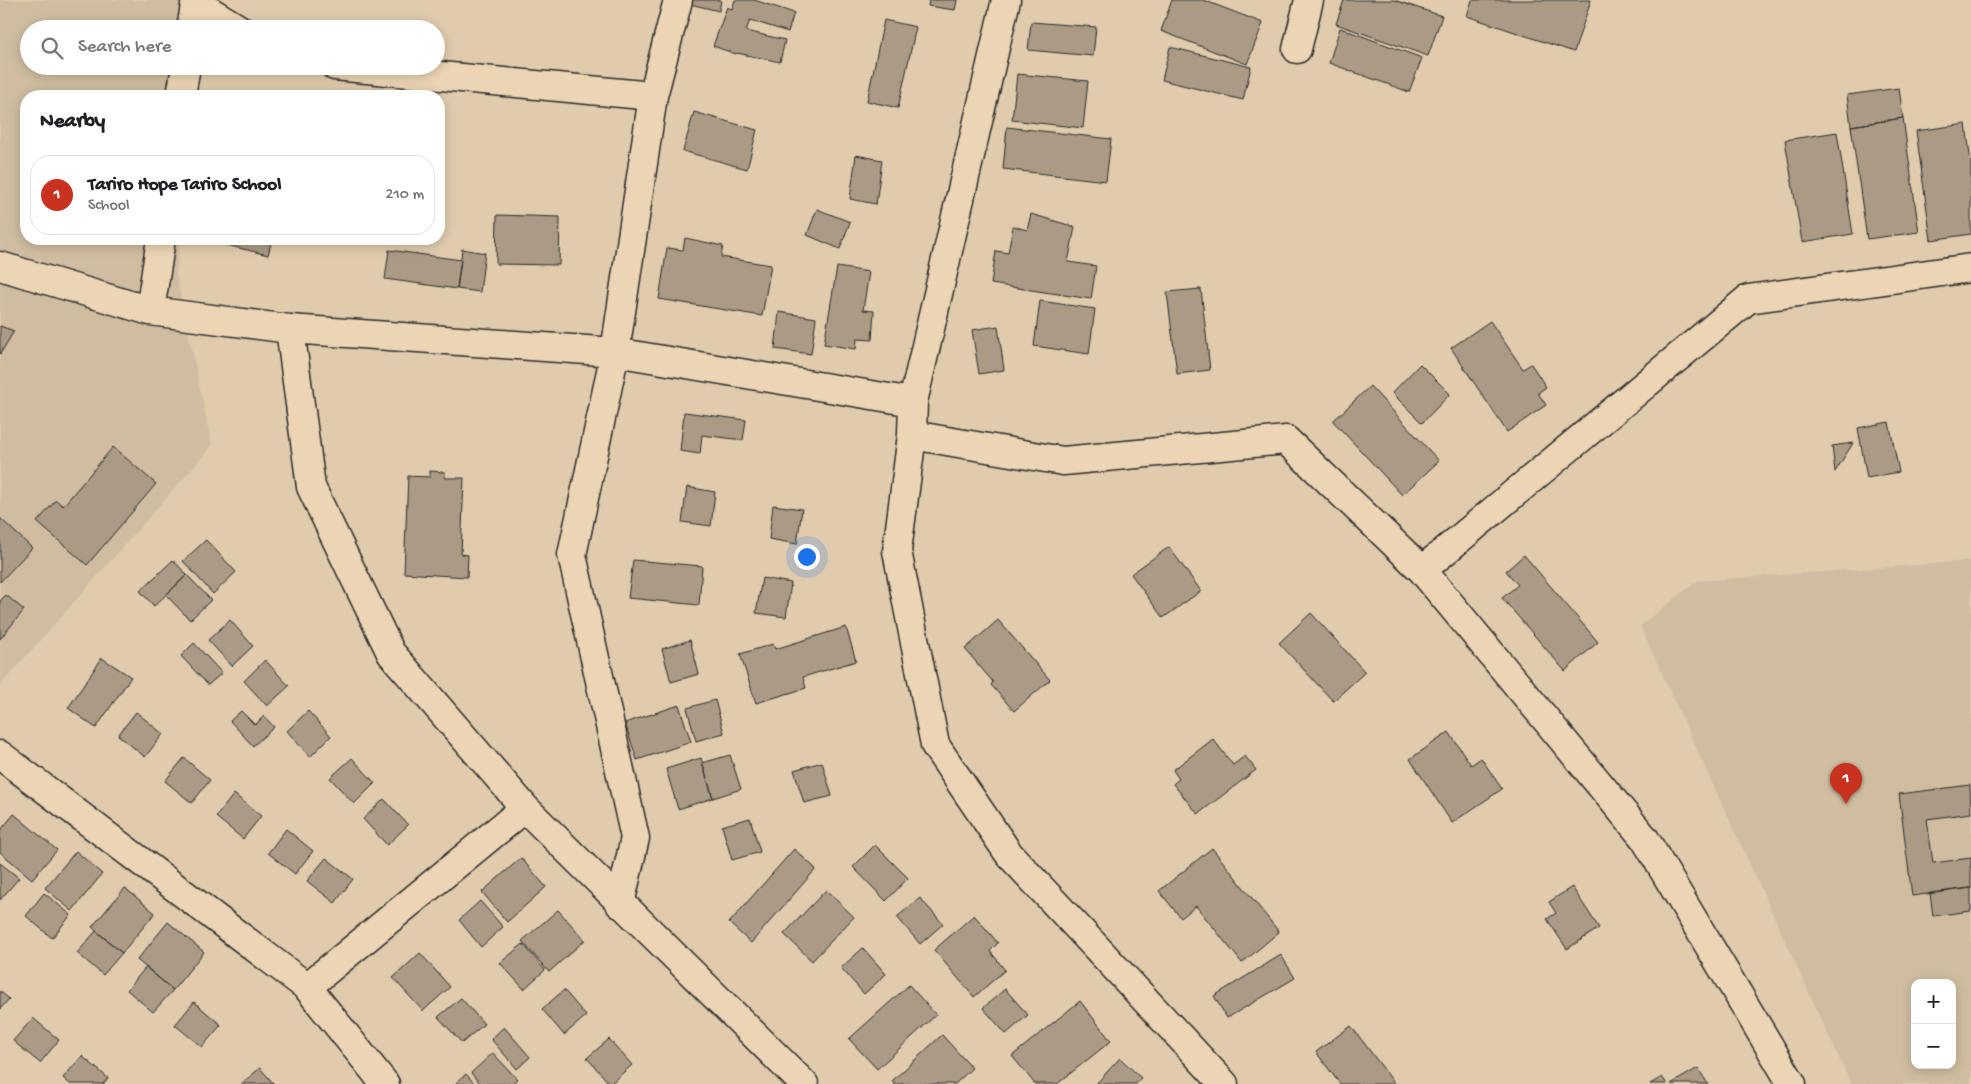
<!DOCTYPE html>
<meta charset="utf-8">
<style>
body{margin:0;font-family:"Gochi Hand",sans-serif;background:#f2f2f2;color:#202124}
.controls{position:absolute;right:15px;bottom:15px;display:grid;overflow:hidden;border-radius:10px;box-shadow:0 2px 12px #0003}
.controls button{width:45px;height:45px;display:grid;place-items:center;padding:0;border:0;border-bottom:1px solid #e0e0e0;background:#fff;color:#202124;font:25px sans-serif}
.you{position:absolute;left:806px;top:556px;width:18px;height:18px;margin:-12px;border:4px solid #fff;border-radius:50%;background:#1a73e8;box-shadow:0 0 0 8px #1a73e833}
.badge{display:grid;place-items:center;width:32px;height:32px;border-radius:50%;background:#c8321e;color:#fff;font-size:16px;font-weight:700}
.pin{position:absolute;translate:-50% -41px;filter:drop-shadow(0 1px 2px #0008)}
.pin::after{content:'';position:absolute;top:26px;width:18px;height:15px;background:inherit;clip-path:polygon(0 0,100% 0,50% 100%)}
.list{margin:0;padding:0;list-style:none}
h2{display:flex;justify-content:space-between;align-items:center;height:65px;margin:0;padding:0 20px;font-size:21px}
h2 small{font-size:16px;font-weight:400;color:#757577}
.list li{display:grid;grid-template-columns:32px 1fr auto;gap:15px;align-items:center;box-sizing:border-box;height:80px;margin:0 10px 10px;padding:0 10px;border:1px solid #e0e0e0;border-radius:20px}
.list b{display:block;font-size:19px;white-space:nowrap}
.list p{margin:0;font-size:16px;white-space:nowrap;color:#757577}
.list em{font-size:16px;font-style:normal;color:#757577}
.icon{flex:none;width:28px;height:28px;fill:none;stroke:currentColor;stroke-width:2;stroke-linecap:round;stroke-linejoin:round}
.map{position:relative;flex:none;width:1971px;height:1084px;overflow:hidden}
.search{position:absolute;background:#fff;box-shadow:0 2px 12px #0003;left:20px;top:20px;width:425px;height:55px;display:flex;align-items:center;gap:12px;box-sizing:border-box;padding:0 18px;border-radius:28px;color:#757577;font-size:19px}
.panel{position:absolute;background:#fff;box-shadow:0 2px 12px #0003;left:20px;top:90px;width:425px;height:155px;border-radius:20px}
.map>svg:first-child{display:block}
</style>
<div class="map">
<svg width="1971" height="1084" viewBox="0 0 1971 1084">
<rect width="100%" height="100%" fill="#e0cbad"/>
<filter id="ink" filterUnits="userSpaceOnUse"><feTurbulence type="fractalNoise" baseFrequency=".02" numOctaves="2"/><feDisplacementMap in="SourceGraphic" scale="10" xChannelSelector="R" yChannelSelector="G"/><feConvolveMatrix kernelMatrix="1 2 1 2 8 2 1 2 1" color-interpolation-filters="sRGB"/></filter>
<g filter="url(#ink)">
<path fill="#d0bda1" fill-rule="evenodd" d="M0,0H208L205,29H29V66H200L197,96H26V239H180L176,273L212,446L0,686Z
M1971,561V1084H1851L1640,626L1697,581ZM1915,983H1952V1065H1915Z"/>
<path fill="#ab9b86" stroke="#2b2b2b" d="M691,0H721L719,11L690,4Z
M735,0H754L794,13L788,32L750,20L746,31L785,40L780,62L737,53L736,54L713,46L727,7L732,9Z
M929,0H957L955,10L928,6Z
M1172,0H1203L1263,23L1247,64L1161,31Z
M1344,0H1394L1442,16L1428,56L1336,24Z
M1472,0H1591L1574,52L1467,16Z
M884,20L916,27L898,108L867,101Z
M1031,22L1096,27L1093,56L1028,50Z
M1340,28L1422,58L1409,92L1329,63Z
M1170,47L1251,67L1243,100L1162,80Z
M1017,74L1088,81L1083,128L1012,120Z
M1899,88L1903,118L1851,126L1847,95Z
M694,112L757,130L747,169L683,151Z
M1903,118L1919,232L1867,239L1851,126Z
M1966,124L1971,164V234L1931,240L1916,131Z
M1007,127L1111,139L1106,181L1003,169Z
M1837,132L1853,234L1802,242L1785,140Z
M856,155L882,160L876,204L850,199Z
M817,209L850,222L840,249L807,235Z
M1031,214L1075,227L1068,262L1096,266L1091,299L991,284L996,251L1008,253L1013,226L1027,230Z
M497,215L560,217L559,265L496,264Z
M685,238L723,246L721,257L771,265L762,316L659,299L667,248L683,250Z
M210,239H272L268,255L210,241Z
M462,249L485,253L480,292L457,289Z
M389,250L461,260L457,289L385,279Z
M837,267L869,272L863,310L874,311L872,340L857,339L856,349L824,344Z
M1201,289L1210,370L1177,374L1167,292Z
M1040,301L1095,309L1089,354L1034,346Z
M779,312L816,318L811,354L775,349Z
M1490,321L1523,369L1531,364L1546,387L1538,393L1546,405L1507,432L1451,348Z
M0,326L14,331L0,354Z
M998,326L1004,370L979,374L972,330Z
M1420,364L1450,394L1422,423L1392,393Z
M1370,386L1439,461L1402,495L1333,421Z
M684,412L746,420L743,440L702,435L700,454L680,451Z
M1889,422L1899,472L1867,478L1858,428Z
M1853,443L1835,472L1832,446Z
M113,447L156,484L87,565L37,522L56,500L63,506Z
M430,471L445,472V478H464L461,554L468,555L467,577L404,573L408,476L430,477Z
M687,487L715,492L711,526L682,522Z
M773,505L802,509L797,544L769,539Z
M0,518L32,548L0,582Z
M206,540L236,572L213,594L183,561Z
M1169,547L1201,591L1163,618L1131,574Z
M1524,555L1598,642L1565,671L1502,598L1518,585L1506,571Z
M173,560L187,575L154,606L140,591Z
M633,560L702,566L699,605L628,598Z
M187,575L211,600L190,620L166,595Z
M762,578L791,583L786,617L756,613Z
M6,595L24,610L0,639V601Z
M1311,613L1365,672L1333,701L1279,643Z
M230,620L253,646L232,666L208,640Z
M998,620L1050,680L1014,711L991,685L993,682L965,649Z
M846,627L856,661L803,677L806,688L756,703L740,654L773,644L775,649Z
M690,640L699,674L671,682L662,649Z
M194,643L222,673L208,685L181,656Z
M102,658L131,677L96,728L68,708Z
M265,660L289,686L267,706L244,681Z
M715,700L724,733L696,741L687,708Z
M679,705L691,742L637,760L625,723Z
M241,711L255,725L264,716L274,727L253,746L230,721Z
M308,711L331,736L310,757L287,731Z
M136,712L163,734L145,757L118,735Z
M1449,732L1471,765L1481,758L1502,789L1452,823L1410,759Z
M1213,739L1233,765L1245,756L1256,770L1198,814L1173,784L1179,779L1173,770Z
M730,755L741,789L713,798L702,763Z
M184,758L210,780L192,803L165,781Z
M352,758L375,783L354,804L330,778Z
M701,758L713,798L678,809L666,769Z
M822,762L832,796L804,803L794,770Z
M1970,785L1971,813L1927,819L1933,863L1971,858V888L1912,896L1899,794Z
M234,794L261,816L243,839L216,817Z
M384,799L408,825L387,845L363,819Z
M14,814L57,850L32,879L0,852V831Z
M750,818L760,852L732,860L722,826Z
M286,829L313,851L295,874L268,853Z
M875,845L908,878L886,901L853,867Z
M1212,848L1279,932L1242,963L1196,906L1181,918L1159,891Z
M794,849L816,869L751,943L729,923Z
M76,851L102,874L72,911L45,888Z
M326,858L353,879L335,903L307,881Z
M521,858L546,887L507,922L482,892Z
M0,863L19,878L0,900Z
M1572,887L1599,928L1567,949L1547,919L1556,913L1549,902Z
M125,888L155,913L122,953L92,927Z
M1971,888V911L1933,916L1930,893Z
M826,890L854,917L812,961L784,934Z
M44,893L71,915L52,938L26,916Z
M920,898L943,924L920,944L897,917Z
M480,901L503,927L481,947L459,920Z
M558,910L585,940L549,972L522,941Z
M974,915L998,943L990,951L1005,970L974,997L934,950Z
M168,922L204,952L173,990L137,960Z
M96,931L122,953L103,975L77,953Z
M523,944L545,970L524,989L500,963Z
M863,948L886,974L864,994L841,968Z
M420,953L450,987L423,1011L393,978Z
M1281,955L1295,978L1227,1018L1214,996Z
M146,967L173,990L153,1012L127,990Z
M909,985L936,1015L877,1069L849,1039Z
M1005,989L1028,1015L1006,1034L983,1008Z
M564,990L586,1016L564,1035L542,1009Z
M0,991L9,999L0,1009Z
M461,998L484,1024L462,1043L438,1017Z
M1080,1001L1111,1041L1057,1084H1035L1012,1056Z
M194,1002L221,1025L202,1047L175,1025Z
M33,1018L59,1040L40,1063L13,1041Z
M1351,1026L1395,1084H1340L1316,1052Z
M504,1027L530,1057L517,1069L491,1039Z
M942,1035L972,1068L955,1084H894L892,1081Z
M609,1039L632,1065L610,1084L587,1058Z
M493,1053L517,1079L511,1084H481L471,1073Z
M82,1056L108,1078L103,1084H70L63,1078Z
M1120,1058L1141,1078L1136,1084H1096Z
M260,1068L274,1084H241Z
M1698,1068L1708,1084H1671Z
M466,1074L475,1084H455Z
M1662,1077L1667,1084H1650Z"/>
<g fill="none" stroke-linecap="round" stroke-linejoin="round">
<g stroke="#2b2b2b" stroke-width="31">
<path id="minor" d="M1006,0L913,402L912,435L897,551L935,745L1009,854L1224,1084
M195,2L239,29
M191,29L196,0
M1297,49L1309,0
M335,66L653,96
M181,96L186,66
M0,266L150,311L290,329L615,352L913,402
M150,311L161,239
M290,329L311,487L391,653L525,808L804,1084
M912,435L1063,461L1286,440L1422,570L1645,839L1792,1084
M1422,570L1748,299L1971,268
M0,755L307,987L385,1084
M620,904L635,838L572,555L615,352L653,96L678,0
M307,987L525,808"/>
</g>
<use href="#minor" stroke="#ecd5b5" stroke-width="28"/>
</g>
</g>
</svg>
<div class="controls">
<button>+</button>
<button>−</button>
</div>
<div class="you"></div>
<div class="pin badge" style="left:1846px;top:804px">1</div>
<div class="search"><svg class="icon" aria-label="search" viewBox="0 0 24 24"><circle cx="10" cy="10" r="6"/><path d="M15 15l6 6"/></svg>Search here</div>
<section class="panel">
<h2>Nearby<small></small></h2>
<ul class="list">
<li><span class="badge">1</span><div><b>Tariro Hope Tariro School</b><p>School</p></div><em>210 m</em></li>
</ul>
</section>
</div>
